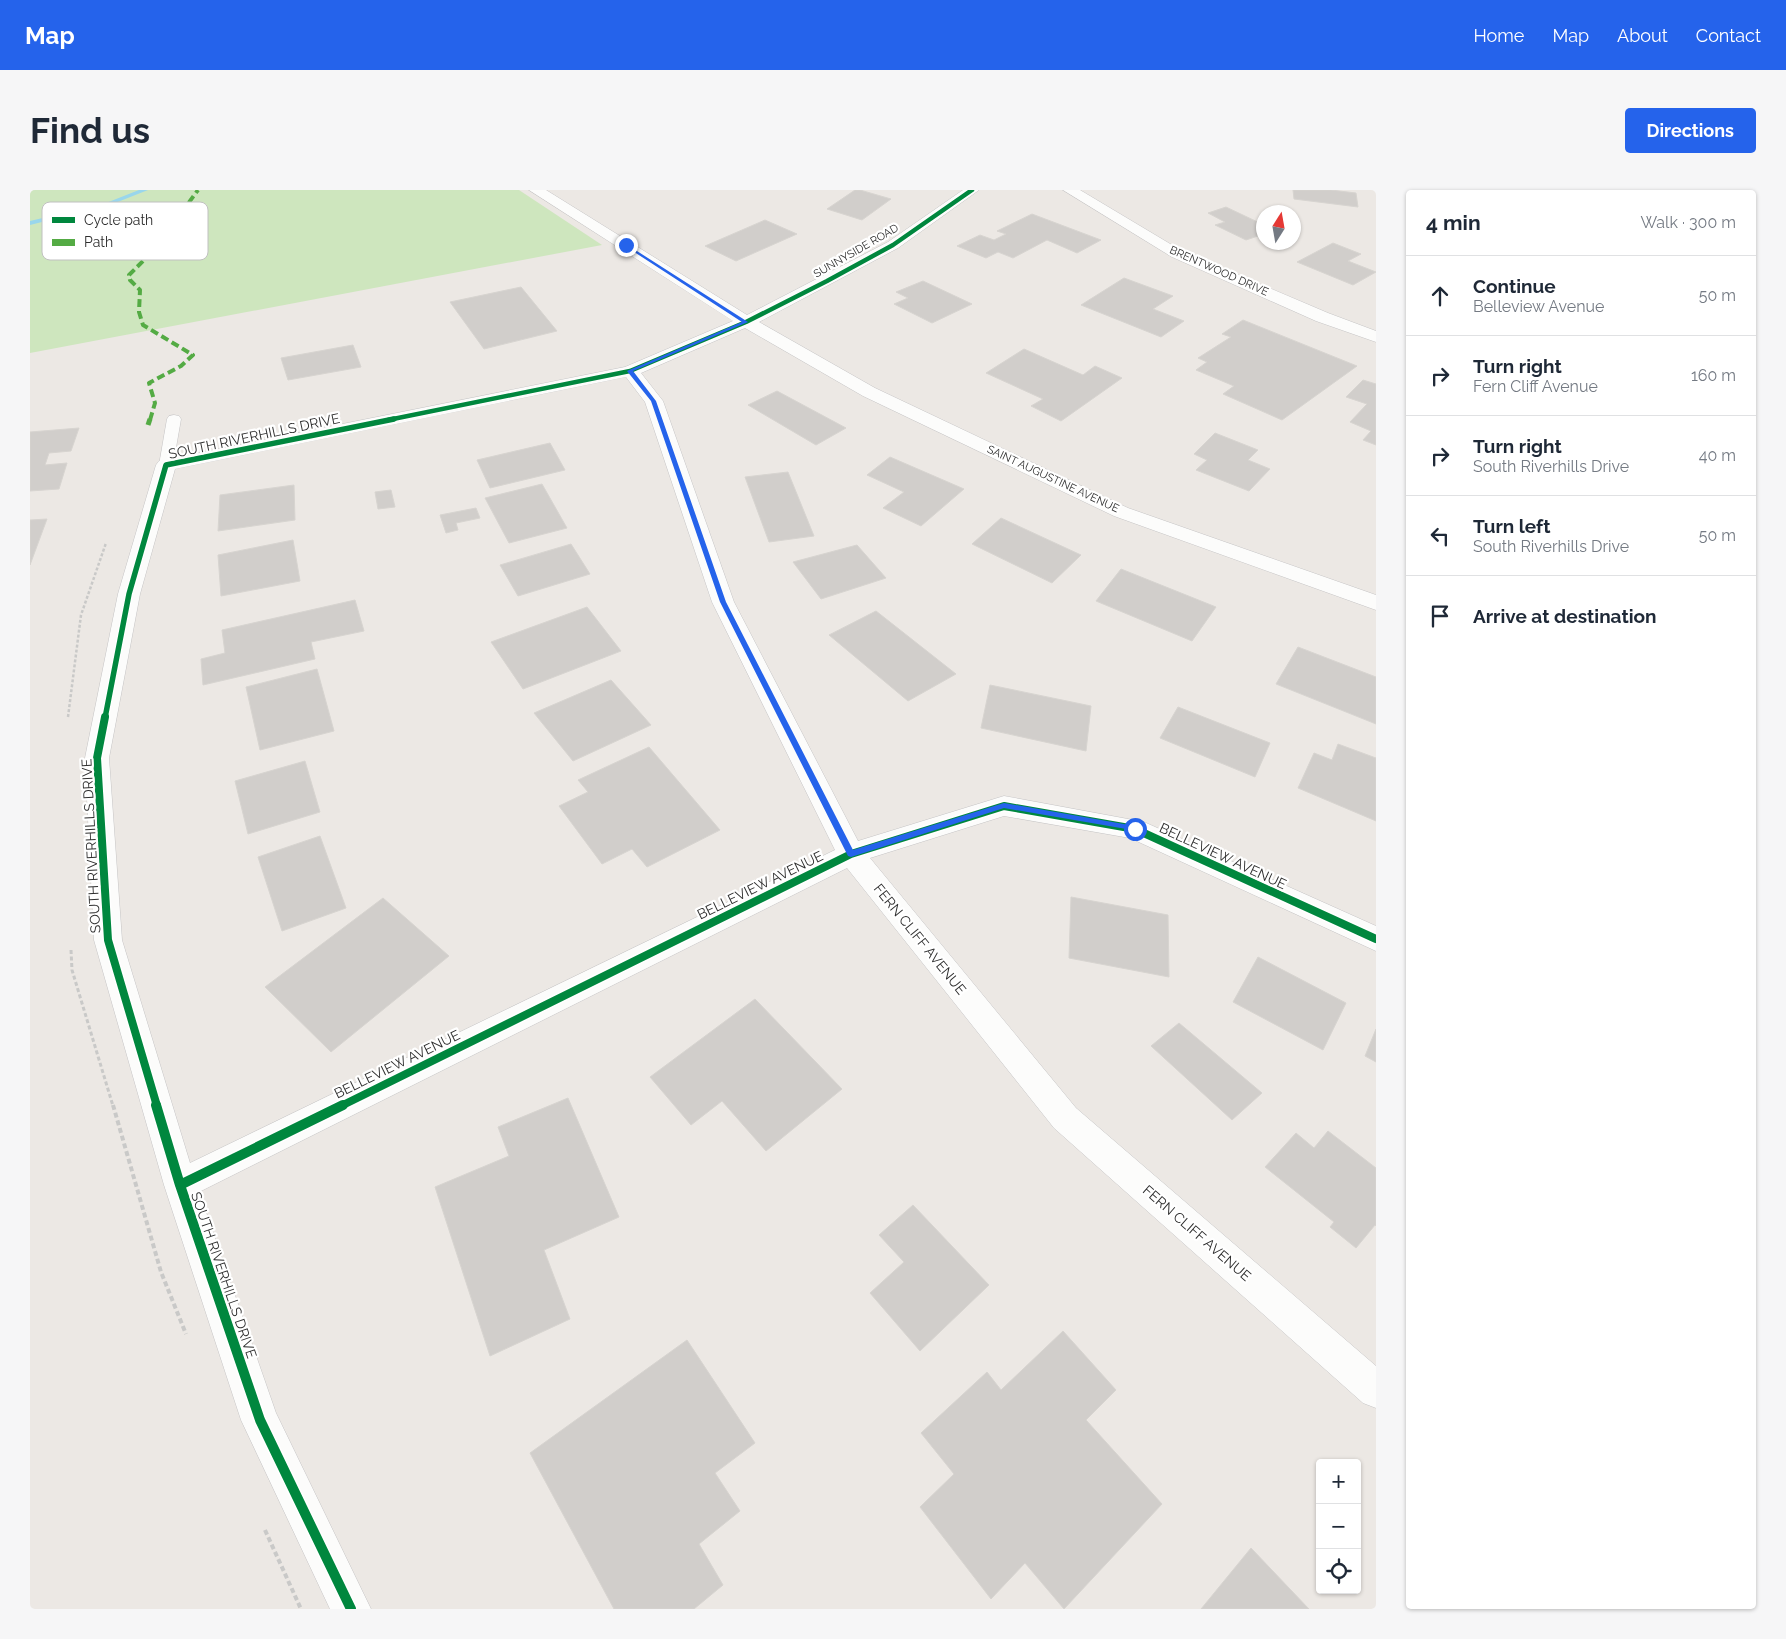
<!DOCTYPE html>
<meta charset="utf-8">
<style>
body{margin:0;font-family:Raleway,sans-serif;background:#f6f6f7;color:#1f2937}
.controls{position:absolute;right:15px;bottom:15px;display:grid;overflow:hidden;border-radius:5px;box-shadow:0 1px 4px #0004}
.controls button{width:45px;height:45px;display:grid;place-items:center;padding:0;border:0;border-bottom:1px solid #e0e1e3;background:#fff;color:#1f2937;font:25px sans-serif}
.compass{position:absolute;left:1226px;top:15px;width:45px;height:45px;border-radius:50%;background:#fff;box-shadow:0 1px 4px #0004;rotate:11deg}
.stop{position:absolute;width:15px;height:15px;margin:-11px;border:4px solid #2563eb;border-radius:50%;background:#fff}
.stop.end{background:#2563eb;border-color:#fff;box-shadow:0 1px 5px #0008}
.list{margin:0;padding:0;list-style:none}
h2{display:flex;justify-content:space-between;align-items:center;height:65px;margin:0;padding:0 20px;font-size:21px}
h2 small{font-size:16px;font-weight:400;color:#747a83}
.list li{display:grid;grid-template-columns:32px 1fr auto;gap:15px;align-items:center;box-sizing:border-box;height:80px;padding:0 20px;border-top:1px solid #e0e1e3}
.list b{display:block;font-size:19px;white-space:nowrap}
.list p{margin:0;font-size:16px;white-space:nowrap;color:#747a83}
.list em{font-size:16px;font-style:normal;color:#747a83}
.icon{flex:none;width:28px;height:28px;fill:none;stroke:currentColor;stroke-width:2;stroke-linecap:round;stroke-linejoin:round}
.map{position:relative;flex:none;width:1346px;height:1419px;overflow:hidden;border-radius:5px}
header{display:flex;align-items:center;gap:30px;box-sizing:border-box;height:70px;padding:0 25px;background:#2563eb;color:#fff}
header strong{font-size:24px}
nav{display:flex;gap:28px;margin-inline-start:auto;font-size:18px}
.intro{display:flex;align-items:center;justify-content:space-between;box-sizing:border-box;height:120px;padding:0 30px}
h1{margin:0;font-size:35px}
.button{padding:12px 22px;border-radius:5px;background:#2563eb;color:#fff;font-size:18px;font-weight:700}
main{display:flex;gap:30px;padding:0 30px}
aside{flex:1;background:#fff;border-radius:5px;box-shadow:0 1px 4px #0004}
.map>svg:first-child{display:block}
</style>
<header>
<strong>Map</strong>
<nav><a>Home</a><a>Map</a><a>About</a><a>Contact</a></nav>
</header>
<div class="intro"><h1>Find us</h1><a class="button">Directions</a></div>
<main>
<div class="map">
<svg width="1346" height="1419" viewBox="0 0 1346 1419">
<rect width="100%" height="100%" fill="#ece8e4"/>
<path fill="#cee6be" d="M0,0H489L572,55L0,163Z"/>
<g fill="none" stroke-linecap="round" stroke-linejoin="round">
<path fill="#99d6ec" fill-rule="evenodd" d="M109,0H118L80,15L0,35V31L76,13Z"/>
</g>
<path fill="#d1cecb" stroke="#d7d4d0" d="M825,0H830L861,9L832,30L797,19Z
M1263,0H1301L1326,3L1328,17L1264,9Z
M1196,17L1234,35V44L1216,50L1185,35L1195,32L1178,23Z
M1002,24L1071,50L1047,63L1017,50L983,68L968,62L956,68L927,56L950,45L964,50L976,44L967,41Z
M735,30L767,44L706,71L675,56Z
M1303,53L1331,64L1318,71L1346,82L1323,95L1267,72Z
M1094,88L1143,106L1123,119L1154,131L1131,147L1051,115Z
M893,91L942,114L902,133L864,114L878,108L866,102Z
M491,97L527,141L454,159L420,112Z
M1213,130L1327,176L1252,230L1193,204L1204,196L1166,180L1177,172L1168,168L1201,147L1192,144Z
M323,155L331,177L258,190L251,168Z
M994,159L1053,185L1065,176L1092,188L1031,231L1001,216L1013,209L956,183Z
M1333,190L1346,194V255L1333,250L1341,241L1320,232L1337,214L1316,207Z
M747,201L816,238L786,255L718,215Z
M49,238L41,261L19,263L15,275L37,273L29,299L0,301V242Z
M1185,243L1228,260L1218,270L1240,279L1219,301L1166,280L1177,270L1164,264Z
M520,253L535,280L460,298L447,270Z
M860,267L934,299L891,336L853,318L874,302L837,285Z
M758,282L784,346L739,352L715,287Z
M512,294L537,338L479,353L455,308Z
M264,295L265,330L188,341L190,305Z
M361,300L365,317L348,319L345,302Z
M446,318L450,328L426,333L428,340L416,343L410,325Z
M971,328L1051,365L1022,393L942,354Z
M17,329L0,375V330Z
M263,350L270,391L191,406L188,365Z
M541,354L560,384L488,406L470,375Z
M827,355L856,388L791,409L763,372Z
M1091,379L1186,417L1162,451L1066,411Z
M325,410L334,441L281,452L285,469L173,495L171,469L195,463L192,440Z
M557,417L591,461L493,499L461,452Z
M846,421L926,484L878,511L799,445Z
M1268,457L1346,487V534L1246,494Z
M287,479L304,541L230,560L216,497Z
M581,490L621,535L543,571L504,523Z
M960,495L1061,516L1056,561L951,538Z
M1148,517L1240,553L1225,587L1130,548Z
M1308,554L1346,568V631L1268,598L1284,563L1302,570Z
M619,557L690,640L617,677L602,659L572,674L529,616L558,602L548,590Z
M275,571L290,622L218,644L205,591Z
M290,646L316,718L252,741L228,667Z
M1041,707L1138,725L1139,787L1039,768Z
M353,708L419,766L301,862L235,797Z
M1228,767L1316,813L1293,860L1203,812Z
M725,809L812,899L736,961L692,911L661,935L620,887Z
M1149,833L1232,903L1202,930L1121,856Z
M1346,839V872L1335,866Z
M538,908L589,1027L514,1060L540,1129L460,1166L405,997L479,966L468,937Z
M1298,941L1346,978V1036L1345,1035L1326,1058L1300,1037L1304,1032L1235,977L1266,943L1284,958Z
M883,1015L959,1095L890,1161L840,1103L874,1072L849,1045Z
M1033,1141L1086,1200L1056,1230L1132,1314L1034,1419L995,1373L961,1409L890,1317L924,1284L891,1243L957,1182L971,1200Z
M657,1150L725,1253L685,1283L710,1321L669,1354L693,1395L664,1419H584L500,1263Z
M1221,1358L1279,1419H1171Z"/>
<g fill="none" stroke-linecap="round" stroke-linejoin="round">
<g stroke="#c5c4c5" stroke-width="1">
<path id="lane" d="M144,225L149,226L151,229L143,275L141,278H131L129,275L137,229L139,226Z"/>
</g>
<g stroke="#c5c4c5" stroke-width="1">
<path id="street" d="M499,0H516L717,125L858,52L933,0H949L868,58L729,132L845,198L1098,318L1346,405V420L1084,326L833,206L715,138L611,183L633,211L704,412L828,651L974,606L1114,632L1346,736V761L1100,648L974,626L840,668L1046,918L1346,1176V1218L1333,1213L1024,938L817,678L169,1002L246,1223L341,1419H300L211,1230L134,995L64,750L55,568L88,404L126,275L129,271L595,177L703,131ZM596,187L615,212L682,412L805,660L160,973L92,750L79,568L110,404L145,279Z
M1033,0H1050L1152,61L1298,123L1346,141V152L1286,131L1142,67Z"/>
</g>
<path stroke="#c9c9c8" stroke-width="2.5" stroke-dasharray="3 2" stroke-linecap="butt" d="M38,527L51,425L76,353"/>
<path stroke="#c9c9c8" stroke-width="3" stroke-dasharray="4 2.5" stroke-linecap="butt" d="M41,760L42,780L83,916"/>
<path stroke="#c9c9c8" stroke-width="4" stroke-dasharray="5 3" stroke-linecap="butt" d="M83,915L131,1082L156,1144
M235,1340L271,1419"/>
<use href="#lane" fill="#fcfcfb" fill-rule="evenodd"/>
<use href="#street" fill="#fcfcfb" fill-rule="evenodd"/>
<path stroke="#54ab44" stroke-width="4" stroke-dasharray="8 4" stroke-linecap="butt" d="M80,42L137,30
M120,230L125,213L119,193L151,176L163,165L113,135L109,122L110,100L100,90L99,85L120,64L137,30L157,15L168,0"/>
<path stroke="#54ab44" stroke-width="5" stroke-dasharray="9 5" stroke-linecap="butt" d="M118,235L120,229"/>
<g stroke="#fff" stroke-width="6">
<path id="cycleway-far3" d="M358,230L600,181L716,132L797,91L863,55L942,0"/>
</g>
<g stroke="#fff" stroke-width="8">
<path id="cycleway-far2" d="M75,528L99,404L136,275L364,229"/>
</g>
<g stroke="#fff" stroke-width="11">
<path id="cycleway-far1" d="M75,527L67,568L78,750L127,916
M311,916L821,664L974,616L1105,639L1346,749"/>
</g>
<g stroke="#fff" stroke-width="13">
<path id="cycleway" d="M126,915L150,995L230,1230L321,1419
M150,995L313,915"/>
</g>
<use href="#cycleway-far3" stroke="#00873e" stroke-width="4.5"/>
<use href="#cycleway-far2" stroke="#00873e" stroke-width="5.5"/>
<use href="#cycleway-far1" stroke="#00873e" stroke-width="8"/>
<use href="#cycleway" stroke="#00873e" stroke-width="10"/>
</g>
<path fill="#2563eb" d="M596,54L718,132L603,181L626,211L696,412L823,660L974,613L1105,636L1109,639L1108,641L974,618L821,667L818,666L690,412L621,211L597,181L712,132L595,56Z"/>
<g text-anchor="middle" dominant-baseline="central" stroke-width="4.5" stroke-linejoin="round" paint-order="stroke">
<g font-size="11" fill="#2e2e2e" stroke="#fff">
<text transform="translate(826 61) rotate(-30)">SUNNYSIDE ROAD</text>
<text transform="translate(1189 81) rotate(24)">BRENTWOOD DRIVE</text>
<text transform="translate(1023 289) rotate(25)">SAINT AUGUSTINE AVENUE</text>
</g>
<g font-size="14" fill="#2e2e2e" stroke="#fff">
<text transform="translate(224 246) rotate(-12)">SOUTH RIVERHILLS DRIVE</text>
<text transform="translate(61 656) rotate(-93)">SOUTH RIVERHILLS DRIVE</text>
<text transform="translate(1193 666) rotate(25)">BELLEVIEW AVENUE</text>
<text transform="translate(730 695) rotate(-26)">BELLEVIEW AVENUE</text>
<text transform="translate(890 749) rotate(51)">FERN CLIFF AVENUE</text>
<text transform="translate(367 874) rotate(-26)">BELLEVIEW AVENUE</text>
<text transform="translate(1167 1043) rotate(41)">FERN CLIFF AVENUE</text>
<text transform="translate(194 1085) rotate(71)">SOUTH RIVERHILLS DRIVE</text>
</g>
</g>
<rect x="12" y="12" width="166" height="58" rx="8" fill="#fff" stroke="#c0c0c0" stroke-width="1"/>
<rect x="22" y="27" width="23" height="6" fill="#00873e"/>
<rect x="22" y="49" width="23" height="7" fill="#54ab44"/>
<g font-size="14" fill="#2e2e2e">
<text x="54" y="35">Cycle path</text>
<text x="54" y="57">Path</text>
</g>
</svg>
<div class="controls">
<button>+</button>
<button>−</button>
<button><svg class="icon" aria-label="locate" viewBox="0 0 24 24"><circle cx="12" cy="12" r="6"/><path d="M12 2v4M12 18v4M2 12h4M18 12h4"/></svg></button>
</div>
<svg class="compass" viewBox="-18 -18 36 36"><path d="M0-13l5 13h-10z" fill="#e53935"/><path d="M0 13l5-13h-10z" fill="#747a83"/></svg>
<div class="stop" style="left:1105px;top:639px"></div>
<div class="stop end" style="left:596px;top:55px"></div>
</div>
<aside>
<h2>4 min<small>Walk · 300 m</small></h2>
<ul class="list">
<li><svg class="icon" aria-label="ahead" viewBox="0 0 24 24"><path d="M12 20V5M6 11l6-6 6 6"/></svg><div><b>Continue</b><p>Belleview Avenue</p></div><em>50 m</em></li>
<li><svg class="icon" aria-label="right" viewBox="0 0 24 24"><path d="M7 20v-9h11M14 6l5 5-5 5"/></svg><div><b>Turn right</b><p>Fern Cliff Avenue</p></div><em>160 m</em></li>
<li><svg class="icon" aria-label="right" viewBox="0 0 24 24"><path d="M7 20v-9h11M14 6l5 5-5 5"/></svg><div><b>Turn right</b><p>South Riverhills Drive</p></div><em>40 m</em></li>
<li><svg class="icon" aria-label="left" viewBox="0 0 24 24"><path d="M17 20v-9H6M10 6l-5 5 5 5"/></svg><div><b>Turn left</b><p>South Riverhills Drive</p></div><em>50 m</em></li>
<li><svg class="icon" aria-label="arrive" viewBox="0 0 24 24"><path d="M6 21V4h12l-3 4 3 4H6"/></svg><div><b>Arrive at destination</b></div></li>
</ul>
</aside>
</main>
